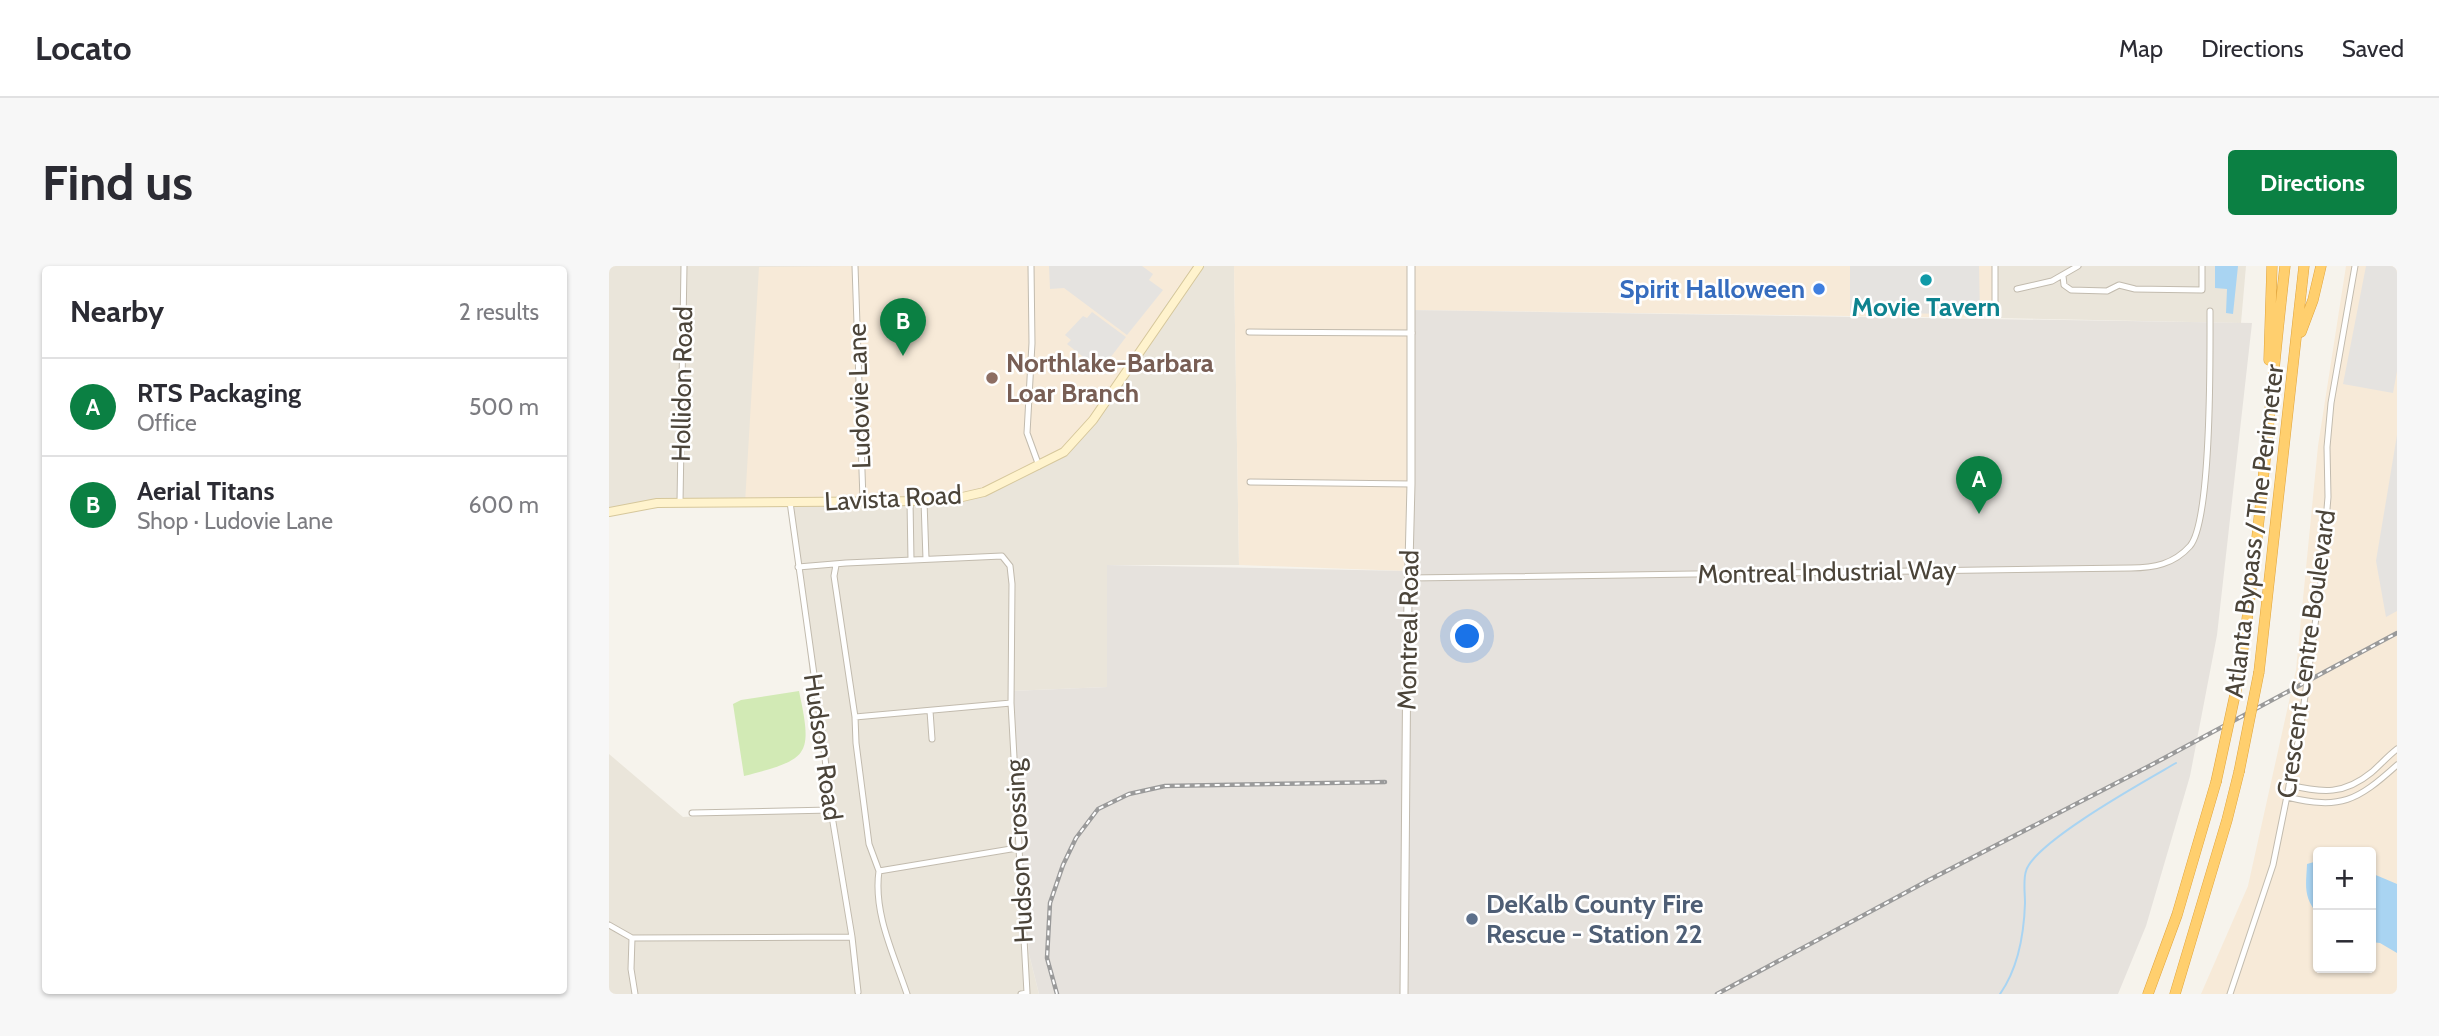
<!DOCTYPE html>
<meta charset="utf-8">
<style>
body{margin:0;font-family:Cabin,sans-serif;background:#f7f7f7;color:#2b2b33}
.controls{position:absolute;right:21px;bottom:21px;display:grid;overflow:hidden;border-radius:7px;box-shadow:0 2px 5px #0004}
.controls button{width:63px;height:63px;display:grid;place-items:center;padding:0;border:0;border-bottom:2px solid #e1e1e2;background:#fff;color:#2b2b33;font:35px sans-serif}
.you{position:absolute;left:859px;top:371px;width:24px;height:24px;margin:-18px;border:5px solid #fff;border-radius:50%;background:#1a73e8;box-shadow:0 0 0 10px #1a73e833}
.badge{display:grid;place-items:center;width:46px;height:46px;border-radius:50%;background:#0b8043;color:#fff;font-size:23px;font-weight:700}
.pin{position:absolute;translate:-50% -58px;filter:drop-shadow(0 2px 4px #0008)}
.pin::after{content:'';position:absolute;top:37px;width:24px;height:21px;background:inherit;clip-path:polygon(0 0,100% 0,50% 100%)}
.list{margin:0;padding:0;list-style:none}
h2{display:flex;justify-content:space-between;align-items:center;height:91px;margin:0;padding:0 28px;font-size:30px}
h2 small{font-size:23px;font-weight:400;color:#7c7c81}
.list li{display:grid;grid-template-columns:46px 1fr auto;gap:21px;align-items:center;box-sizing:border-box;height:98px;padding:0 28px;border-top:2px solid #e1e1e2}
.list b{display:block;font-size:26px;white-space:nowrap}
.list p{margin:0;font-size:23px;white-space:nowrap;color:#7c7c81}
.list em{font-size:23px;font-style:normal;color:#7c7c81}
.map{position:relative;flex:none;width:1788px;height:728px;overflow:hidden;border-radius:7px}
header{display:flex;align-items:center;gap:42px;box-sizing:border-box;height:98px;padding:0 35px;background:#fff;border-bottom:2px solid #e1e1e2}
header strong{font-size:33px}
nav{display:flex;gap:38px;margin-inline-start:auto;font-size:24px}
.intro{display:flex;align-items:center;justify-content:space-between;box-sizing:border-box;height:168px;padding:0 42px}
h1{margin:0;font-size:49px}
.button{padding:18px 32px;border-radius:7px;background:#0b8043;color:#fff;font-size:24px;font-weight:700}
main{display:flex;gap:42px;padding:0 42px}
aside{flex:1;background:#fff;border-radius:7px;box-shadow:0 2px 5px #0004}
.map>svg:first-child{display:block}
</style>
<header>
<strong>Locato</strong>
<nav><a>Map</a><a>Directions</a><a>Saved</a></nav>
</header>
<div class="intro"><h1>Find us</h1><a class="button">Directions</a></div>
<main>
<aside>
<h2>Nearby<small>2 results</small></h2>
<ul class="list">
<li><span class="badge">A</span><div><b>RTS Packaging</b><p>Office</p></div><em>500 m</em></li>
<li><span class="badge">B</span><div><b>Aerial Titans</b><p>Shop · Ludovie Lane</p></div><em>600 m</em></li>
</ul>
</aside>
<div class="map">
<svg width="1788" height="728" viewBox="0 0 1788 728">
<rect width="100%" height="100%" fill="#f6f3ec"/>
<path fill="#eae5da" d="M0,0H247L136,237L70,233L0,247Z
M584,0H625L630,299H499L498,421L401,425L420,688L430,728H0V488L74,551L223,543L204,441L184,237L313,236L408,213L553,44Z
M1386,0H1637L1632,57L1387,52Z"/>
<path fill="#f7ead8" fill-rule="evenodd" d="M247,0H584L553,44L498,142L455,185L408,213L313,236L136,237L150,1Z
M625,0H1386L1387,52L801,44L797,305L630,299Z
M1737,0H1788V728H1592L1639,620L1687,404L1709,180ZM1709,586H1762V702H1709Z"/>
<path fill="#e6e2dd" d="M801,44L1643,57L1608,369L1581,510L1537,660L1509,728H430L420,688L400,425L498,421V299L797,305Z"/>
<path fill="#d2eab5" d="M190,425C204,491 200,493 135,510L124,438L132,434Z"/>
<path fill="#e5e3e0" d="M440,0H533L544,8L540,14L554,24L518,69L455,22L441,23Z
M1241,0H1370L1371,48L1241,47Z
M1757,0H1788V105L1784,127L1734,118Z
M483,46L517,71L498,96L488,102L458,78L462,74L456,69L474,50L478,52Z
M1788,169V345L1777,351L1767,295Z"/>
<path fill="#a9d4f2" d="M1606,0H1629L1624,48L1617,47L1618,23L1606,22Z
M1705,596L1709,597V649C1694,630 1697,621 1698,598Z
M1762,607L1788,618V687L1771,677L1762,676Z"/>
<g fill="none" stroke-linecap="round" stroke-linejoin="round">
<path stroke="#a9d4f2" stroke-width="2" d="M1391,728C1410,701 1415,668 1416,637C1416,627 1414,614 1417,605C1425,576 1538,514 1567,497"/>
<g stroke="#c2bbae" stroke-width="7">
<path id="minor" d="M246,0L254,234
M422,0L423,77L418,167L430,200
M1386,0V42
M1454,10L1455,19L1462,24L1498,25L1510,19L1526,23L1593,24V0
M1408,23L1443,15L1469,0
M640,66L803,67
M641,216L802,218
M301,235L302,294
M315,235L317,293
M71,236L75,0
M181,236L213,466L222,544L243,671L249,726
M227,299L225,310L246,451L247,477L260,578L270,605
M189,301L237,297L393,290L401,300L403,318L402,437L418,727L412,728
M800,312L1522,302C1545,302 1565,298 1581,280C1603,254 1601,86 1601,45
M1712,316L1719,231L1718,181L1722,137L1746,0
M321,445L323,473
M246,451L402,437
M1680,519C1714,527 1735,529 1763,506C1772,498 1779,490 1788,483
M1678,531C1732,544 1748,535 1788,499
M83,547L222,544
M270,605L408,582
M270,605C264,647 285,689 298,728
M0,659L23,672L243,671
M23,672L22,703L26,728
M1621,728L1664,599L1691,466"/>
</g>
<g stroke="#c2bbae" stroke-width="9">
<path id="tertiary" d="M795,728L798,377L802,218V0"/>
</g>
<g stroke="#d6c79b" stroke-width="10">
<path id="secondary" d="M0,246L48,237L315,235L349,232L375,226L455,186L484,154L590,0"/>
</g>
<g stroke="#e0a43c" stroke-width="11">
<path id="motorway" d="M1692,66L1704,34L1712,0
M1660,94L1663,0
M1650,406L1695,0
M1629,415C1651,277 1660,138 1676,0
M1539,728L1568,649L1607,516
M1566,728L1618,554L1630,506"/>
</g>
<use href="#minor" stroke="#fff" stroke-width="5"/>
<use href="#tertiary" stroke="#fff" stroke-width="7"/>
<use href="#secondary" stroke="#fff3cd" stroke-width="8"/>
<use href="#motorway" stroke="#ffcf6e" stroke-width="10"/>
<g stroke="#9a9a9a" stroke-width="4.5">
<path id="rail" d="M448,728L438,692L441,637L454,599L467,572L489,543L520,528L556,520L776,516
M1108,728L1320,614L1546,497L1788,367"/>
</g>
<use href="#rail" stroke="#fff" stroke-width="2" stroke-dasharray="5" stroke-linecap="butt"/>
<g stroke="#c2bbae" stroke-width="7" stroke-linecap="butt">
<path id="minor-bridge" d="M1691,466L1712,316"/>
</g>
<g stroke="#e0a43c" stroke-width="11" stroke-linecap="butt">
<path id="motorway-bridge" d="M1630,506L1650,406
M1607,516L1629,415"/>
</g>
<use href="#minor-bridge" stroke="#fff" stroke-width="5"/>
<use href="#motorway-bridge" stroke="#ffcf6e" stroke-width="10"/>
</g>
<circle fill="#0f9aa8" stroke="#fff" stroke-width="2.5" cx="1317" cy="14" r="7"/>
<circle fill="#3f7fe0" stroke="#fff" stroke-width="2.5" cx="1210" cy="23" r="7"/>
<circle fill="#8d6e63" stroke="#fff" stroke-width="2.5" cx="383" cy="112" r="7"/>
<circle fill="#5c6f8a" stroke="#fff" stroke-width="2.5" cx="863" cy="653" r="7"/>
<g text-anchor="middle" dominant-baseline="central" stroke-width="5" stroke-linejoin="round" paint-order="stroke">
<g font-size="26" font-weight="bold" fill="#366cbe" stroke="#fff" text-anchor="end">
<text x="1196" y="23">Spirit Halloween</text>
</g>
<g font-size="26" font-weight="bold" fill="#0d838f" stroke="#fff">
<text x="1317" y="41">Movie Tavern</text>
</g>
<g font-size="26" font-weight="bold" fill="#785e54" stroke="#fff" text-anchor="start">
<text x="397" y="97">Northlake-Barbara<tspan x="397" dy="30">Loar Branch</tspan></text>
</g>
<g font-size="26" fill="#4b4439" stroke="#fff">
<text transform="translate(73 118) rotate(-89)">Hollidon Road</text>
<text transform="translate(250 130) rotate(-92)">Ludovie Lane</text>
<text transform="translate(284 232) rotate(-3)">Lavista Road</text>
<text transform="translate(1645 265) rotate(-83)">Atlanta Bypass / The Perimeter</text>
<text transform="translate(1218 306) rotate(-1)">Montreal Industrial Way</text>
<text transform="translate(799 364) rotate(-89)">Montreal Road</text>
<text transform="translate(1697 388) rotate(-82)">Crescent Centre Boulevard</text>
<text transform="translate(214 481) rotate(82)">Hudson Road</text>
<text transform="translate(410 585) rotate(-93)">Hudson Crossing</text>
</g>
<g font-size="26" font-weight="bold" fill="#4e5e75" stroke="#fff" text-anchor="start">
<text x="877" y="638">DeKalb County Fire<tspan x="877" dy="30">Rescue - Station 22</tspan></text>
</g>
</g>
</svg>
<div class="controls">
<button>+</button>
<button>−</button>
</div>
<div class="you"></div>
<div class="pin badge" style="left:1370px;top:248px">A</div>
<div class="pin badge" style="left:294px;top:90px">B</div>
</div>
</main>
